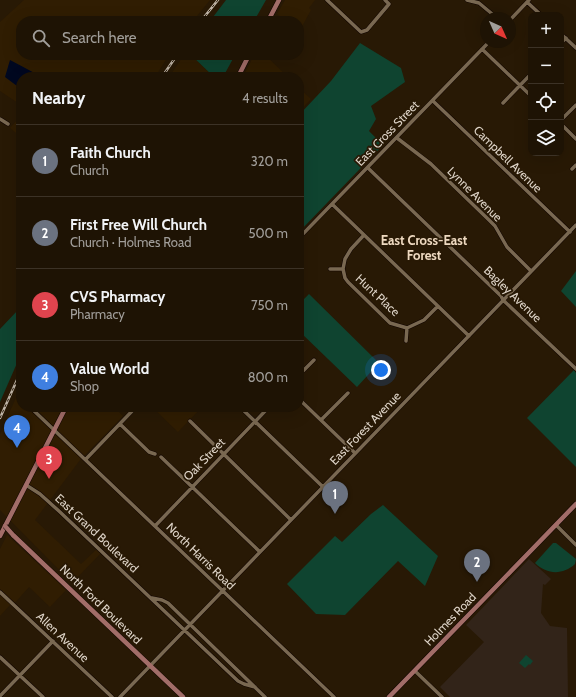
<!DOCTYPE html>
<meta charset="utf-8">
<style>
body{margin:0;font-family:Cabin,sans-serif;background:#261c0e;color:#f1f3f6}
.controls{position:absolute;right:12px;top:12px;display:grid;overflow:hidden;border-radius:8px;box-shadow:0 4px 16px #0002}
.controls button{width:36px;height:36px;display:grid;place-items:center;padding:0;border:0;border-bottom:1px solid #3c3226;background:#1e1304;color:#f1f3f6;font:20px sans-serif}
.compass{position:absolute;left:480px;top:12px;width:36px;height:36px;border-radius:50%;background:#1e1304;box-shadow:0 4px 16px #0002;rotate:135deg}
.you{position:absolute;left:381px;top:370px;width:14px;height:14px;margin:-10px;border:3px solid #fff;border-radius:50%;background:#1a73e8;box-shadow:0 0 0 6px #1a73e833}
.badge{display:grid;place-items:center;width:26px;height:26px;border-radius:50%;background:#0f766e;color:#fff;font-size:13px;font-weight:700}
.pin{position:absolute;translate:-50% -33px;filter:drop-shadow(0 1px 2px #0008)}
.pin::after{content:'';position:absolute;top:21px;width:14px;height:12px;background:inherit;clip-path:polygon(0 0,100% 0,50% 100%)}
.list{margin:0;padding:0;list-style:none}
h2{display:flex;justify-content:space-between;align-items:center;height:52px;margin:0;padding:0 16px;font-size:17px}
h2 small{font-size:13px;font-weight:400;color:#a19e9a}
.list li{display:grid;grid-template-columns:26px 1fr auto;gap:12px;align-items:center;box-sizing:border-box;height:72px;padding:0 16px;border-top:1px solid #3c3226}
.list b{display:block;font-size:15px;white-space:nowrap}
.list p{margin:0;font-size:13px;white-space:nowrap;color:#a19e9a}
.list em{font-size:13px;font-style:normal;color:#a19e9a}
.icon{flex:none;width:22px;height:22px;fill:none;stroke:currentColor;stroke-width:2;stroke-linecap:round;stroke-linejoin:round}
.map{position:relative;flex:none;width:576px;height:697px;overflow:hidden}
.search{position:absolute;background:#1e1304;box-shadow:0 4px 16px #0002;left:16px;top:16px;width:288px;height:44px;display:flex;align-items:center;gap:10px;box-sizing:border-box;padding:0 14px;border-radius:16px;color:#a19e9a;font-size:15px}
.panel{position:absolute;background:#1e1304;box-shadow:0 4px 16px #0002;left:16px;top:72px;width:288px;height:340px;border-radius:16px}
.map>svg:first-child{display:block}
</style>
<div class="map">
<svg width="576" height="697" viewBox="0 0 576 697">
<rect width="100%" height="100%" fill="#281905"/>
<path fill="#301d02" d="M24,0H210L193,21H21V55H169L155,77H21V105L0,91V22Z
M285,0H315L309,8L311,10L299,32V21H285L277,14Z
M184,55H191L214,77H169Z
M254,55H265L288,77H243Z
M299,88L311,99L299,112Z
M21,116V137L10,128Z
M21,386V407H114L123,416L80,460L35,520L81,564L97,549L101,553L72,583L0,510V434Z
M152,407H202L178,432Z
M7,535L66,590L50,607L29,587L12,606L10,605L0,616V549Z"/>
<path fill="#322419" d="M529,559L551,579L545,585L543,584L541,613L550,626L567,628L568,697H450L440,687L484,642L466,625Z"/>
<path fill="#0f4430" d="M226,0H266L254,21H210Z
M360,43L401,68L405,82L371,106L376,119L369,131L383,145L299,232V115L331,81Z
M191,55H235L223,77H214Z
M576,271V307L561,291Z
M309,294L379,363L357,387L299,331V304Z
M18,310L21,312V354L0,402V329Z
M574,370L576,373V467L527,418Z
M383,505L438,556L425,586L398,561L345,615L316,614L287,584L335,536L342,542L371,514Z
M553,543H556L576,559L575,564C563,575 547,575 535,563Z
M526,655L533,661L530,665L529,664L525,668L519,663Z"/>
<path fill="#000820" d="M10,60L42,77H21V89L5,77Z"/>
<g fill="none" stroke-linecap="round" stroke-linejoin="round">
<g stroke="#100400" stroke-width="4.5">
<path id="minor" d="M327,0L361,32L367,30L389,4L385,0
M467,0L479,3L497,18
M527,2L541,15
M510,20L529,0
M561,34L576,48
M561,43L566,38
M482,49L531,96
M433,101L570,232
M503,103L531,74
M0,119L8,124
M561,120L576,105
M561,124L576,139
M397,138L431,164L489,220L495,226L507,247L531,271
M368,168L501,296L503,300L576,369
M572,169L576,165
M332,204L469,336
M364,235L351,249L345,259L343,269L345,278L348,282L390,323L407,328L424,320L438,306
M299,238L489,42
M330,269H343
M406,341L407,328
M299,375L314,360
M19,397L21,398
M299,399L355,453
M30,407L334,697
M240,407L323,487
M321,420L348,393
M190,421L291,520
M120,424L149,452L155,454
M161,457L260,552
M86,459L136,407
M26,485L40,494L60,512L238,681L244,684L255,687
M556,525L576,545
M155,526L269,407
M0,592L112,697
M152,598L162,600L168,603L265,697
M0,657L43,697
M415,671L442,697
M0,696L53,641
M120,697L576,225"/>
</g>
<g stroke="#100400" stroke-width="5.5">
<path id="major" d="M268,21L279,0
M238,77L249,55
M13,535L183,697
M0,536L66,407
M389,697L576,504"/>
</g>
<use href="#minor" stroke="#796851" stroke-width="3.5"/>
<use href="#major" stroke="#a26d68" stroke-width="4.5"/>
<g stroke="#c3b8ab" stroke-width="2.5">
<path id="rail" d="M201,21L218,0
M162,77L177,55
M0,418L21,371"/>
</g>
<use href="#rail" stroke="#281905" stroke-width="1" stroke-dasharray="3" stroke-linecap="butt"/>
<g stroke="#100400" stroke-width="5.5" stroke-linecap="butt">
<path id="major-bridge" d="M5,526L13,535"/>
</g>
<use href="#major-bridge" stroke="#a26d68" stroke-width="4.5"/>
</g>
<g text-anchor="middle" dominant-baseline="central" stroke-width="3.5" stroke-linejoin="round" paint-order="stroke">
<g font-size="12" fill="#ded4c8" stroke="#281905">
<text transform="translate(387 133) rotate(-46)">East Cross Street</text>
<text transform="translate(508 159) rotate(44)">Campbell Avenue</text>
<text transform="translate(475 194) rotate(45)">Lynne Avenue</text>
<text transform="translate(513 294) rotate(44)">Bagley Avenue</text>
<text transform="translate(378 295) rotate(43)">Hunt Place</text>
<text transform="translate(365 428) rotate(-46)">East Forest Avenue</text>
<text transform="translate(204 459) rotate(-46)">Oak Street</text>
<text transform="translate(97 533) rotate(43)">East Grand Boulevard</text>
<text transform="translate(201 556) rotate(44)">North Harris Road</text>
<text transform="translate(101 604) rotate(44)">North Ford Boulevard</text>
<text transform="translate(450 619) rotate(-46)">Holmes Road</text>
<text transform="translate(63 637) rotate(43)">Allen Avenue</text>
</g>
<g font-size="13" font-weight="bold" fill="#eed9c0" stroke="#281905">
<text x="424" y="240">East Cross-East<tspan x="424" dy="15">Forest</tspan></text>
</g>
</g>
</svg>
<div class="controls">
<button>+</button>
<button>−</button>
<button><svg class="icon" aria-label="locate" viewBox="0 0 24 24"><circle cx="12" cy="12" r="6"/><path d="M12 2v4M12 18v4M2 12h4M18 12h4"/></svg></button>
<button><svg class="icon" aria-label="layers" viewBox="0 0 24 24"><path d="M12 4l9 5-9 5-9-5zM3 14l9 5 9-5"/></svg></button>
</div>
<svg class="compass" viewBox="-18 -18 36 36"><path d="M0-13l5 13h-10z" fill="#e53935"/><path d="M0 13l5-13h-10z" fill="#a19e9a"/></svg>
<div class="you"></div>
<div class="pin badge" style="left:335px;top:514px;background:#6b7280">1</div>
<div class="pin badge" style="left:477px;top:582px;background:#6b7280">2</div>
<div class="pin badge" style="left:49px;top:479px;background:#e0444e">3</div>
<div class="pin badge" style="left:17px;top:448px;background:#3f7fe0">4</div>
<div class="search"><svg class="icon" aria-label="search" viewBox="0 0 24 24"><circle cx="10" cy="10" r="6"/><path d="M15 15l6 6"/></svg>Search here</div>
<section class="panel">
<h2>Nearby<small>4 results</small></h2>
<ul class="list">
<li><span class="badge" style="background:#6b7280">1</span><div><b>Faith Church</b><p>Church</p></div><em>320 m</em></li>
<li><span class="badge" style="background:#6b7280">2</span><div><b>First Free Will Church</b><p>Church · Holmes Road</p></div><em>500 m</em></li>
<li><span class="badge" style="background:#e0444e">3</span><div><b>CVS Pharmacy</b><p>Pharmacy</p></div><em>750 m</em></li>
<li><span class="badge" style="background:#3f7fe0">4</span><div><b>Value World</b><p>Shop</p></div><em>800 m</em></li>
</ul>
</section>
</div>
